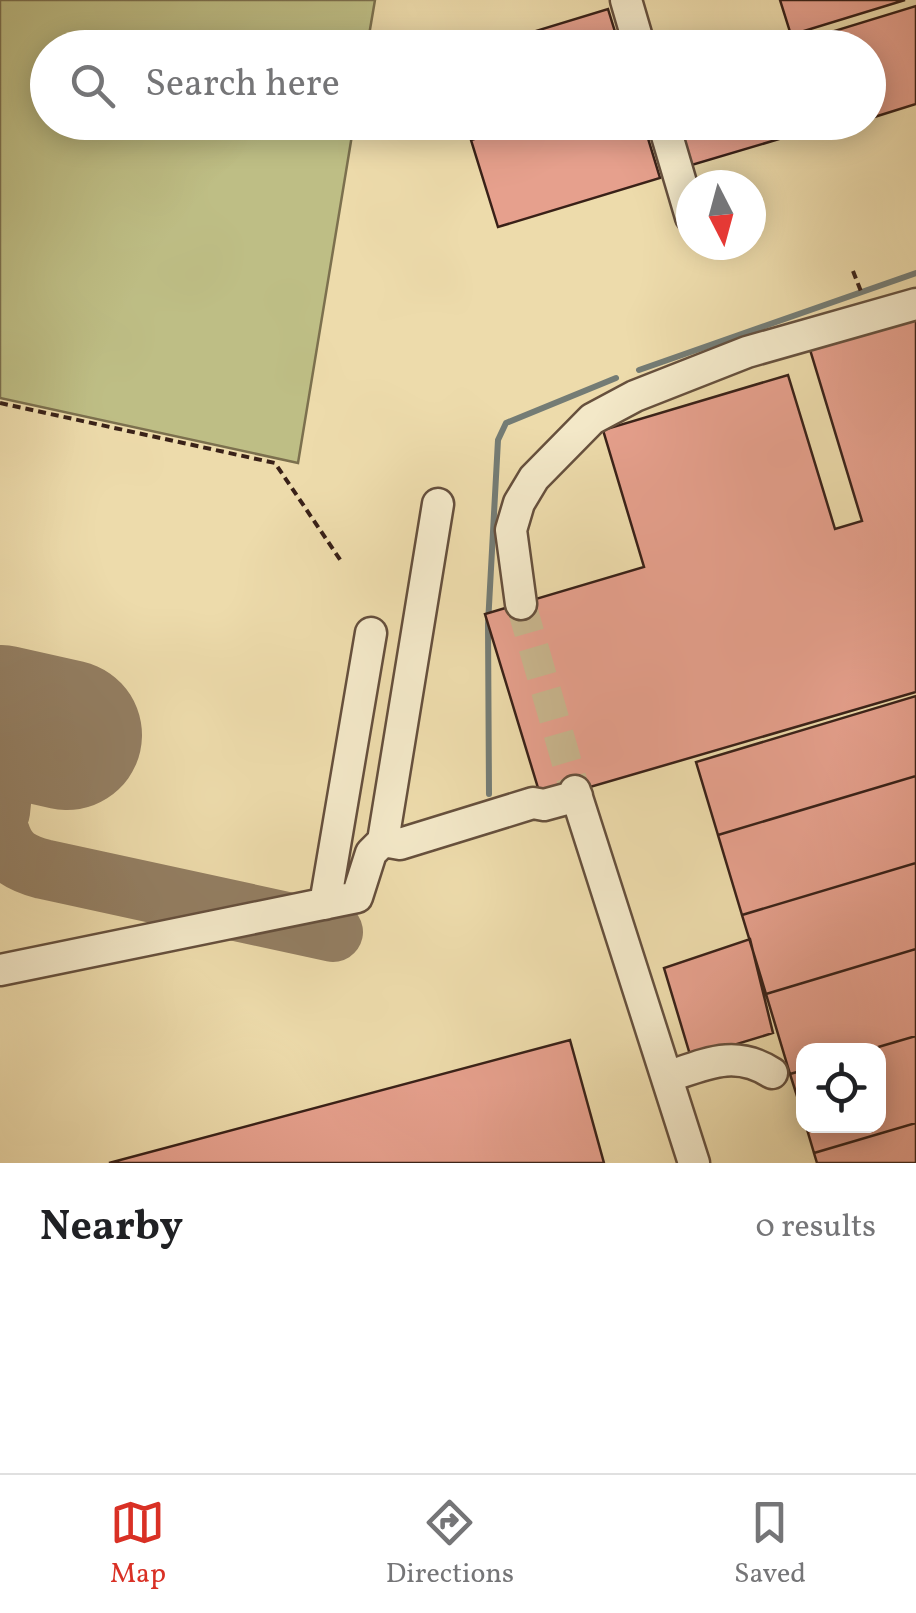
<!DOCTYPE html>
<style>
body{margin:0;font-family:Vollkorn,serif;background:#f2f2f2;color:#202124}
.controls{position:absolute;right:30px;bottom:30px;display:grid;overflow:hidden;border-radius:20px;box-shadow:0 5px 25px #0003}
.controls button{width:90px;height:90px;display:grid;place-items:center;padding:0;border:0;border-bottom:2px solid #e0e0e0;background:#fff;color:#202124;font:50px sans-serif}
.compass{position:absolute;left:676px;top:170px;width:90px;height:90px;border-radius:50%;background:#fff;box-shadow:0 5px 25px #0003;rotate:174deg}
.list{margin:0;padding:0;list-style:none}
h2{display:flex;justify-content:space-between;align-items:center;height:130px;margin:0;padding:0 40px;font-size:42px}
h2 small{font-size:32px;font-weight:400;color:#757577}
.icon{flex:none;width:55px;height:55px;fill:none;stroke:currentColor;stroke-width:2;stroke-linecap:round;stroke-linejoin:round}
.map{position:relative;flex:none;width:916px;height:1163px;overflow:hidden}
.search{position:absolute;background:#fff;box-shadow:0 5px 25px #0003;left:30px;right:30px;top:30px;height:110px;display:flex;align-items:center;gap:25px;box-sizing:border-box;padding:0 35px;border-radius:55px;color:#757577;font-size:38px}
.sheet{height:310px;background:#fff}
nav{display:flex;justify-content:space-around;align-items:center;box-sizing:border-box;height:140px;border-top:2px solid #e0e0e0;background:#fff;font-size:28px;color:#757577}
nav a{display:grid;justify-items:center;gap:5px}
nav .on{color:#d93025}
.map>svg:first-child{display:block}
</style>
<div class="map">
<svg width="916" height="1163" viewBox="0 0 916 1163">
<rect width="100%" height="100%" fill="#eddbab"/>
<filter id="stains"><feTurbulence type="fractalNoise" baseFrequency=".002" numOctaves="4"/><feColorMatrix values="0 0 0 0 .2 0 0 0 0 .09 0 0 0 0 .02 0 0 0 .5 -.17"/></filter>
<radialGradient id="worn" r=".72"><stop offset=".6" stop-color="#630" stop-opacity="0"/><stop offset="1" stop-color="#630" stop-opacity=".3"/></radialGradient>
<path fill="#bebe85" stroke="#7c704e" stroke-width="2.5" d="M0,0H375L367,47L48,48V122L354,123L298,463L0,398Z"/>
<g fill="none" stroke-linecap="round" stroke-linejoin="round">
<path stroke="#747c75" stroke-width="6" d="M639,370L916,273
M489,794L488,624L498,440L506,423L616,378"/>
<path stroke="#937e62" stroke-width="60" d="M0,747L4,774L0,812
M0,833C7,856 21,863 43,869L333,932"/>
<path stroke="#937e62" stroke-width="150" d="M0,720L67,735"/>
</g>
<path fill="#e6a08d" stroke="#392118" stroke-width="2.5" d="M780,0H905L791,35Z
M916,6V104L868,119V48H796L795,43Z
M608,9L620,48H480Z
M530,122H643L660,178L498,227L471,140Z
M672,122H781L786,137L685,167Z
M916,311V692L542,801L485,614L644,567L603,430L788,375L835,529L862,521L808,343Z
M916,696V776L718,835L696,762Z
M916,776V863L742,915L718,835Z
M916,863V949L766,994L742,915Z
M750,939L773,1033L691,1058L664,968Z
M916,949V1036L868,1050H804V1070L790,1074L766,994Z
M916,1036V1123L814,1153L806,1126H878V1050H868Z
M570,1040L604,1163H109Z
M804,1070V1118L790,1074Z
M916,1123V1163H817L814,1153Z"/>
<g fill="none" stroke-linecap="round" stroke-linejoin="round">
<path stroke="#c9b68e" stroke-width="30" stroke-dasharray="30 15" stroke-linecap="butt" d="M521,604L575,791"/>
<g stroke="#66503d" stroke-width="35">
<path id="minor" d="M626,0L640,48
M663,122L691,217
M521,604L511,530L519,503L534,478L592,419L635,396L747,352L916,304
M575,791L694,1163
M383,841L438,504
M325,904L371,633
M0,970L357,897L371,853L383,841L400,844L533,803L544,805L577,796
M667,1077C706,1064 735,1049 772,1073"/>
</g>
<path stroke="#392118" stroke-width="4" stroke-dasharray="8 5" stroke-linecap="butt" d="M853,271L862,294
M0,403L275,463L341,561"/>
<use href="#minor" stroke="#f3e8c8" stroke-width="30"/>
</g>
<rect width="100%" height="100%" filter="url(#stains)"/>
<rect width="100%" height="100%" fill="url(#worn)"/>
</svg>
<div class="controls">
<button><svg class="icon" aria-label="locate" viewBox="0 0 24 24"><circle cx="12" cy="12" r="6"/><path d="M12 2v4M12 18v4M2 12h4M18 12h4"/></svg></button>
</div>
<svg class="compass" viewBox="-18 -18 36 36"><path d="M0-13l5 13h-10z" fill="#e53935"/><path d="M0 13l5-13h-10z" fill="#757577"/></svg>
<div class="search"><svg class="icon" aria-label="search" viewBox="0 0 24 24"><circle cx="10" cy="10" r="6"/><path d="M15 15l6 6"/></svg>Search here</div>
</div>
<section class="sheet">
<h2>Nearby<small>0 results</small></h2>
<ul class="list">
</ul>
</section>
<nav>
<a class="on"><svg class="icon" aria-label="map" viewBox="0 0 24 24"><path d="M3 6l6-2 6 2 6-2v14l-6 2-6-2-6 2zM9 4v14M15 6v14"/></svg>Map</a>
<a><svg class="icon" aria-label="directions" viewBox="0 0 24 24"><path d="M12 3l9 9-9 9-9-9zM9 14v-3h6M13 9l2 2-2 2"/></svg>Directions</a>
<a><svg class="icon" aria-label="saved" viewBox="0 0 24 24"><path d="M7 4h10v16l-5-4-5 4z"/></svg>Saved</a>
</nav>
